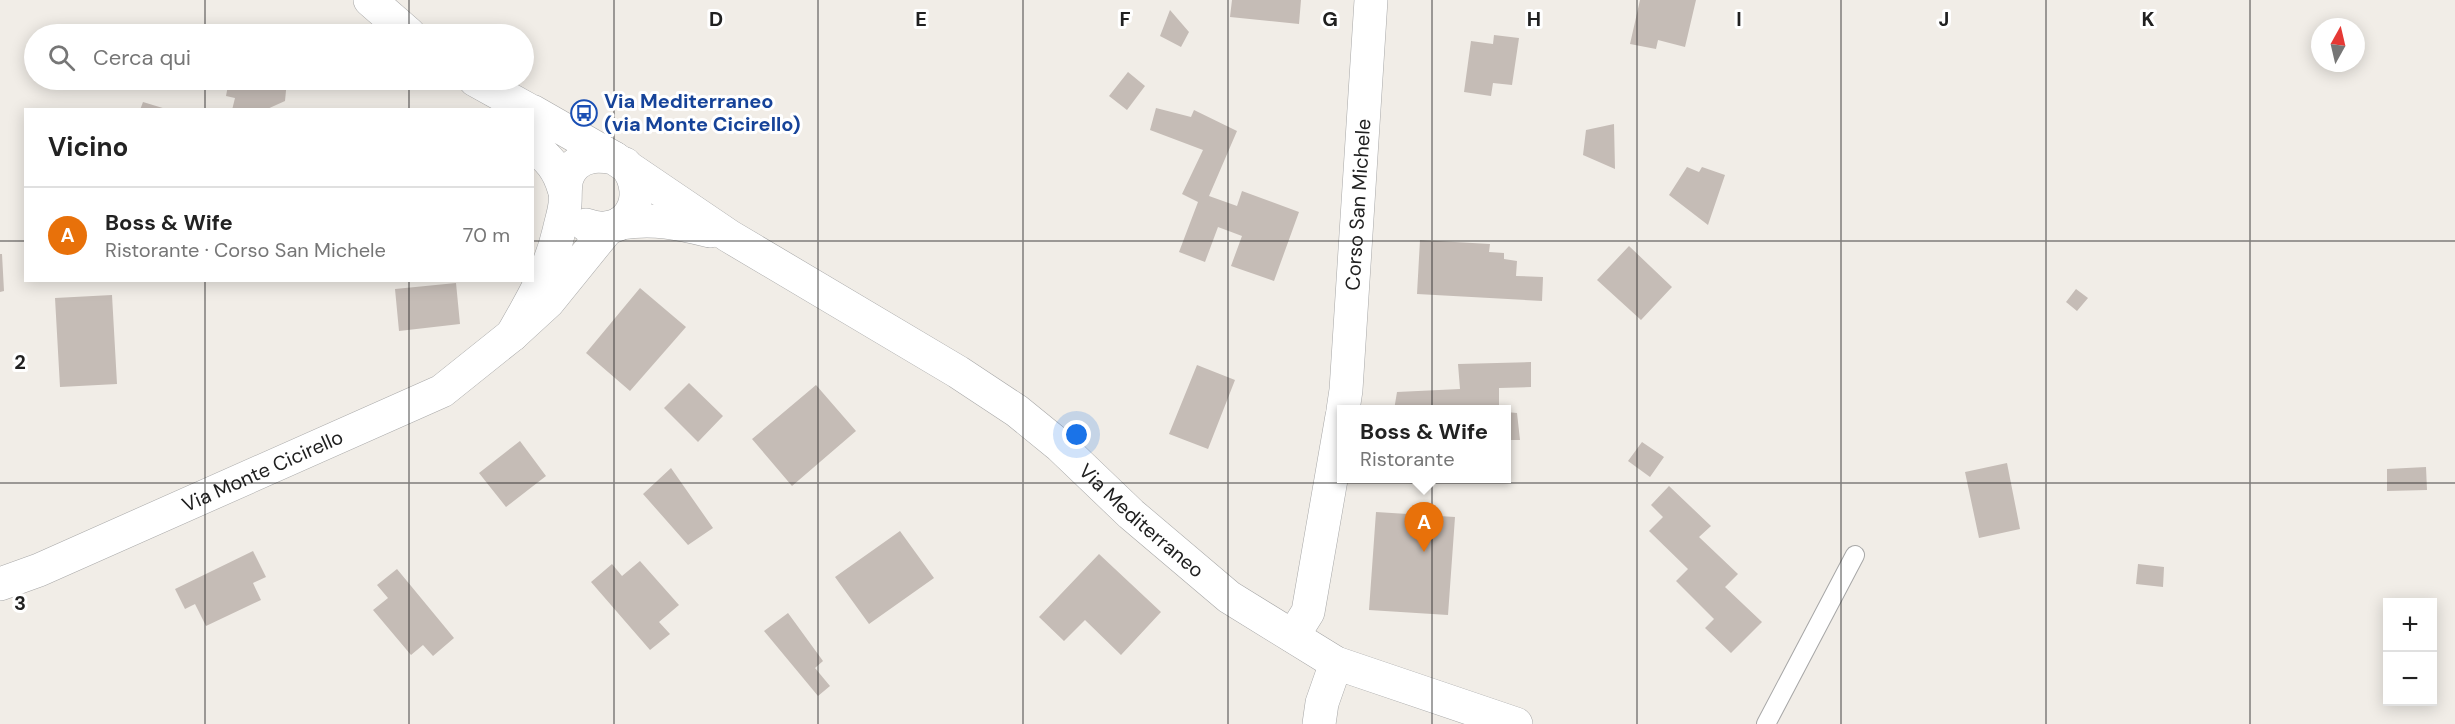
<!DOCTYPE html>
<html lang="it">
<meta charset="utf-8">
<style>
body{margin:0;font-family:"DM Sans",sans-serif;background:#f2f2f2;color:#222}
.controls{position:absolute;right:18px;bottom:18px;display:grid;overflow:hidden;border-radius:0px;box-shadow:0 3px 15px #0003}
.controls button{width:54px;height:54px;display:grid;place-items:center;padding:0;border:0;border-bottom:2px solid #e0e0e0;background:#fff;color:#222;font:30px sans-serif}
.compass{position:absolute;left:2311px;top:18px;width:54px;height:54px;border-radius:50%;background:#fff;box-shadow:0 3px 15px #0003;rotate:8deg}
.you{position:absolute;left:1077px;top:435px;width:21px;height:21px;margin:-15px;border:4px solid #fff;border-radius:50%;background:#1a73e8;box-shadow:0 0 0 9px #1a73e833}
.badge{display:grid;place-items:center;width:39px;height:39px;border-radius:50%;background:#cf010d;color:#fff;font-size:20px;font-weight:700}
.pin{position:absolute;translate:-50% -50px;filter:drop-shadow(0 2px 3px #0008)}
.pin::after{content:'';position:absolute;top:32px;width:21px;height:18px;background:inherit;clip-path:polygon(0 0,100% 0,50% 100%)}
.popup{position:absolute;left:1337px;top:405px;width:174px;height:78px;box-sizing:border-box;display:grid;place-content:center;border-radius:0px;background:#fff;filter:drop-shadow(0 2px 4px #0005);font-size:20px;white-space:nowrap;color:#767676}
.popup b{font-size:22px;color:#222}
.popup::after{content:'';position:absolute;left:50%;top:100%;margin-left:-12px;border:12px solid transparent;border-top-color:#fff}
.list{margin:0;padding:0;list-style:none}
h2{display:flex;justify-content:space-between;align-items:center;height:78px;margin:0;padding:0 24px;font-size:26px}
h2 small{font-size:20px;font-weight:400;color:#767676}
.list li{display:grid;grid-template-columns:39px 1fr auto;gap:18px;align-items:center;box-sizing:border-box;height:96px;padding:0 24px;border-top:2px solid #e0e0e0}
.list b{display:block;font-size:22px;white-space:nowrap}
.list p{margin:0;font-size:20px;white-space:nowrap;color:#767676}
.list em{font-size:20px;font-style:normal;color:#767676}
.icon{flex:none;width:33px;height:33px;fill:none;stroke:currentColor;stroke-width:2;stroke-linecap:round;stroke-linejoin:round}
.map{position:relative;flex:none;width:2455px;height:724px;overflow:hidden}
.search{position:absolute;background:#fff;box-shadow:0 3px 15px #0003;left:24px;top:24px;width:510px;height:66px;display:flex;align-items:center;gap:15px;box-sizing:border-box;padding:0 21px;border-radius:33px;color:#767676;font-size:22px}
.panel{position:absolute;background:#fff;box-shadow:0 3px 15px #0003;left:24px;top:108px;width:510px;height:174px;border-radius:0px}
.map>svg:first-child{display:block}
</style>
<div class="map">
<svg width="2455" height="724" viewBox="0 0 2455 724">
<rect width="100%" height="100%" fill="#f1ede7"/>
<path fill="#c5bcb6" d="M1232,0H1301L1299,24L1230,17Z
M1640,0H1696L1685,47L1658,40L1656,49L1630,44Z
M1170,10L1189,32L1181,47L1160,36Z
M1494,35L1519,38L1512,85L1493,83L1491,96L1464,92L1471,41L1493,44Z
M1128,72L1145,86L1127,110L1109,96Z
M229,80H287L285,101L265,110H232L235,98L226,96Z
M143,102L166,109V110H140Z
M1156,108L1191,117L1194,110L1237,131L1209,196L1237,206L1242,191L1299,212L1274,281L1231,266L1242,236L1218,227L1205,262L1179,252L1198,202L1182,194L1203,150L1150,130Z
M1614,124L1615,169L1583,155L1586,130Z
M1687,167L1699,172L1702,167L1725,175L1708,225L1669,195Z
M1420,240L1490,244L1489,252L1504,253V259L1517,261L1516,276L1543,277L1542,301L1417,294Z
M1629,246L1672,287L1641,320L1597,280Z
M0,254H2L4,291L0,292Z
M456,283L460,324L399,331L395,289Z
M640,288L686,327L630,391L586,353Z
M2076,289L2088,298L2077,311L2066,302Z
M112,295L117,384L60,387L55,298Z
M1531,362V387L1499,388V410H1394L1397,392L1460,389L1458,364Z
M1197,365L1235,380L1208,449L1169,434Z
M689,383L723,416L698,442L664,408Z
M816,385L856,431L792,486L752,439Z
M1506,412L1517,413L1520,440H1506Z
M520,441L546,476L506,507L479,473Z
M1642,442L1664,457L1650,477L1628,461Z
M2007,463L2020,529L1979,538L1965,472Z
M2426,467L2427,490L2387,491V469Z
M671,468L713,528L688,545L643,494Z
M1669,486L1711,526L1699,537L1738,574L1725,587L1762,622L1731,653L1705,628L1714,619L1676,581L1688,569L1649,531L1663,517L1651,505Z
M1376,512L1455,517L1448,615L1369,610Z
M900,531L934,578L869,624L835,577Z
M253,551L266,577L253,583L261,600L206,626L195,604L185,609L175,589Z
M1099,554L1161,612L1121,655L1085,620L1064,641L1039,617Z
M640,561L679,605L659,622L670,634L650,650L591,582L612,564L622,576Z
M2138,564L2164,567L2163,587L2136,584Z
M397,569L454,638L433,656L423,645L411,655L373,610L388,598L377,585Z
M788,613L823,661L815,668L830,686L818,696L764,631Z"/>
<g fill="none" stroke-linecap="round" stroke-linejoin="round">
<g stroke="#a7a7a7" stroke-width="20">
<path id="service" d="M1766,724L1855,555"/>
</g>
<g stroke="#a7a7a7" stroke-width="34">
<path id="minor" d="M370,0L409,34
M475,80L529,110
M532,111L614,158
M532,145C549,159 558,168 564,189
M1319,724L1322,703L1336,663"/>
</g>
<g stroke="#a7a7a7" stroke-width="34">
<g id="tertiary">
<path d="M621,223C654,218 678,223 710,231"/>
<path d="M586,225C626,240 652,198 625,164"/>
<path id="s1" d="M512,335C532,300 550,270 559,231C561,222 564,213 565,204C566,189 563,177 575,165C586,155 599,155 614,158L729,236L958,372L1017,411L1060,446L1131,514L1229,597L1336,663L1516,724"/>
<path id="s2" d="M1343,410L1346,390L1371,0"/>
<path id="s3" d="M0,584L39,570L442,391L512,335L548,302L608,228"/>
<path d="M1293,636L1308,612L1342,416"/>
</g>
</g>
<use href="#service" stroke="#fff" stroke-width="18"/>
<use href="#minor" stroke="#fff" stroke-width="33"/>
<use href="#tertiary" stroke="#fff" stroke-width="33"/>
</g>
<path fill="none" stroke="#202020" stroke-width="1.5" stroke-opacity="0.55" d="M205,0V34M409,0V34M614,0V724M818,0V724M1023,0V724M1228,0V724M1432,0V724M1637,0V724M1841,0V724M2046,0V724M2250,0V724M205,80V110M409,80V110M0,241H26M532,241H2455M205,280V724M409,280V724M0,483H2455"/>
<defs>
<g id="bus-ring" transform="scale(1.35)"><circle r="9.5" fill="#fff" stroke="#1a4fb4" stroke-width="1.5"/><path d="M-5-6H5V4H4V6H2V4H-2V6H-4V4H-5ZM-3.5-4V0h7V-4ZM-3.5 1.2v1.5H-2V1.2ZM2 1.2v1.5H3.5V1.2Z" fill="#1a4fb4"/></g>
</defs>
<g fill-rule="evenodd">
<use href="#bus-ring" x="584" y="113"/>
</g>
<g text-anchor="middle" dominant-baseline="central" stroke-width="6" stroke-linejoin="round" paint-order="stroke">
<g font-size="20" font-weight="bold" fill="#164399" stroke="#fff" text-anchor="start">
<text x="604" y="101">Via Mediterraneo<tspan x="604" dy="23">(via Monte Cicirello)</tspan></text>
</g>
<g font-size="20" fill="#202020" stroke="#fff">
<text stroke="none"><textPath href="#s2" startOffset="206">Corso San Michele</textPath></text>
<text stroke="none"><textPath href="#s3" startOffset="286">Via Monte Cicirello</textPath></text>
<text stroke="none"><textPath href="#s1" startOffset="867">Via Mediterraneo</textPath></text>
</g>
</g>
<g font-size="20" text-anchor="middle" font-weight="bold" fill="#202020" stroke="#fff" stroke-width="6" stroke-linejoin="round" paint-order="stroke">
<text x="716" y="26">D</text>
<text x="921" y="26">E</text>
<text x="1125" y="26">F</text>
<text x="1330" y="26">G</text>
<text x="1534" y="26">H</text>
<text x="1739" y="26">I</text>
<text x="1944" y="26">J</text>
<text x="2148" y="26">K</text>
<text x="20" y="369">2</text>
<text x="20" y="610">3</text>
</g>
</svg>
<div class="controls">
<button>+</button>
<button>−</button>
</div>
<svg class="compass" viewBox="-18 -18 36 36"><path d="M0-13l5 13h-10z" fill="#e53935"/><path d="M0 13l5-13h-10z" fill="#767676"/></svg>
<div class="you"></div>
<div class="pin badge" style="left:1424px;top:552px;background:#e8710a">A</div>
<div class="popup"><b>Boss &amp; Wife</b>Ristorante</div>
<div class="search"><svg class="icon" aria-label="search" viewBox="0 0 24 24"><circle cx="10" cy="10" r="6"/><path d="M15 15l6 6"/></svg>Cerca qui</div>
<section class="panel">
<h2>Vicino<small></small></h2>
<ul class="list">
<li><span class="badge" style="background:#e8710a">A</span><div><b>Boss &amp; Wife</b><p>Ristorante · Corso San Michele</p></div><em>70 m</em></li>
</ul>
</section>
</div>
